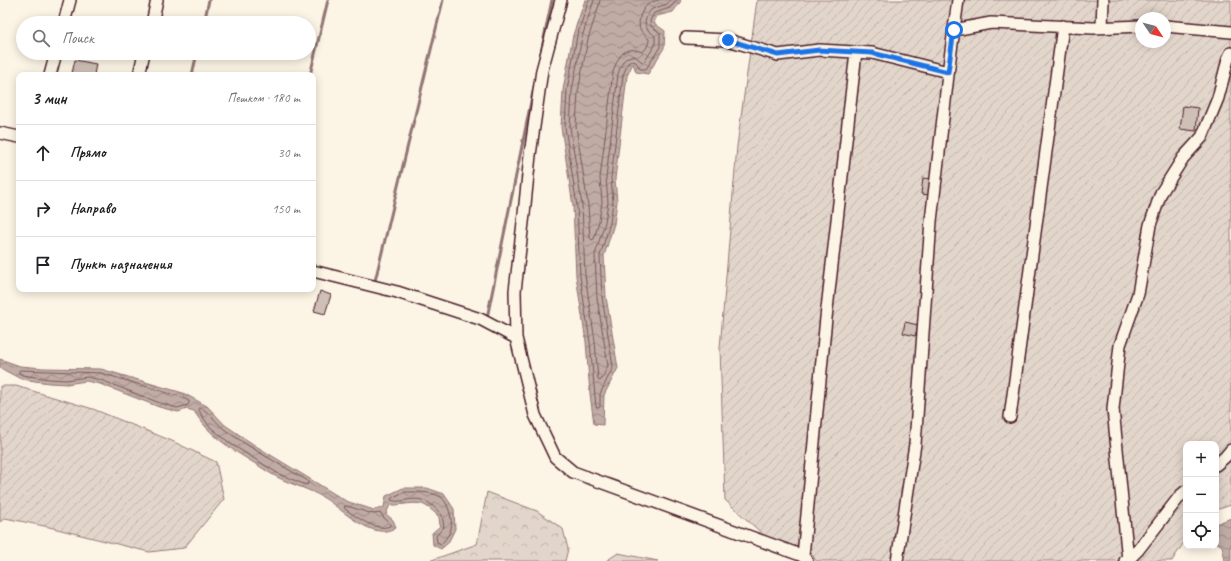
<!DOCTYPE html>
<html lang="ru">
<meta charset="utf-8">
<style>
body{margin:0;font-family:Caveat,sans-serif;background:#f6f6f6;color:#202124}
.controls{position:absolute;right:12px;bottom:12px;display:grid;overflow:hidden;border-radius:8px;box-shadow:0 2px 10px #0003}
.controls button{width:36px;height:36px;display:grid;place-items:center;padding:0;border:0;border-bottom:1px solid #e0e0e0;background:#fff;color:#202124;font:20px sans-serif}
.compass{position:absolute;left:1135px;top:12px;width:36px;height:36px;border-radius:50%;background:#fff;box-shadow:0 2px 10px #0003;rotate:125deg}
.stop{position:absolute;width:12px;height:12px;margin:-9px;border:3px solid #1a73e8;border-radius:50%;background:#fff}
.stop.end{background:#1a73e8;border-color:#fff;box-shadow:0 1px 4px #0008}
.list{margin:0;padding:0;list-style:none}
h2{display:flex;justify-content:space-between;align-items:center;height:52px;margin:0;padding:0 16px;font-size:17px}
h2 small{font-size:13px;font-weight:400;color:#757577}
.list li{display:grid;grid-template-columns:26px 1fr auto;gap:12px;align-items:center;box-sizing:border-box;height:56px;padding:0 16px;border-top:1px solid #e0e0e0}
.list b{display:block;font-size:15px;white-space:nowrap}
.list em{font-size:13px;font-style:normal;color:#757577}
.icon{flex:none;width:22px;height:22px;fill:none;stroke:currentColor;stroke-width:2;stroke-linecap:round;stroke-linejoin:round}
.map{position:relative;flex:none;width:1231px;height:561px;overflow:hidden}
.search{position:absolute;background:#fff;box-shadow:0 2px 10px #0003;left:16px;top:16px;width:300px;height:44px;display:flex;align-items:center;gap:10px;box-sizing:border-box;padding:0 14px;border-radius:22px;color:#757577;font-size:15px}
.panel{position:absolute;background:#fff;box-shadow:0 2px 10px #0003;left:16px;top:72px;width:300px;height:220px;border-radius:8px}
.map>svg:first-child{display:block}
</style>
<div class="map">
<svg width="1231" height="561" viewBox="0 0 1231 561">
<defs>
<pattern id="forest-crowns" width="20" height="18" patternUnits="userSpaceOnUse"><rect width="20" height="18" fill="#e2d5ca"/><path d="M2 6a3 3 0 1 1 6 0M12 15a3 3 0 1 1 6 0" fill="none" stroke="#c3b6ae"/></pattern>
<pattern id="garden-furrows" width="10" height="10" patternUnits="userSpaceOnUse"><rect width="10" height="10" fill="#e2d5ca"/><path d="M-1 1l2-2M0 10L10 0M9 11l2-2" fill="none" stroke="#c3b6ae"/></pattern>
<pattern id="water-waves" width="16" height="10" patternUnits="userSpaceOnUse"><rect width="16" height="10" fill="#c0aca5"/><path d="M0 5q4-4 8 0t8 0" fill="none" stroke="#9e8b87"/></pattern>
</defs>
<rect width="100%" height="100%" fill="#fcf5e5"/>
<filter id="ink" filterUnits="userSpaceOnUse"><feTurbulence type="fractalNoise" baseFrequency=".025" numOctaves="2"/><feDisplacementMap in="SourceGraphic" scale="8" xChannelSelector="R" yChannelSelector="G"/><feConvolveMatrix kernelMatrix="1 2 1 2 8 2 1 2 1" color-interpolation-filters="sRGB"/></filter>
<g filter="url(#ink)">
<path fill="url(#forest-crowns)" stroke="#967a7a" d="M487,492L537,511L563,529L568,549L565,561H429L477,544Z
M618,553L658,561H606Z"/>
<path fill="url(#garden-furrows)" stroke="#967a7a" fill-rule="evenodd" d="M757,0H1231V505L1216,510V444H1186V539L1172,561H816L810,551L767,538L725,500L720,348L737,146ZM1141,18H1165V42H1141Z
M0,386H16L93,409L172,441L216,462L224,499L184,548L149,552L49,527L5,518L0,522Z"/>
<path fill="url(#water-waves)" stroke="#917474" d="M585,0H680L681,1L673,12L657,16L654,23L665,31L664,48L648,74L636,72L633,63L627,76L615,179L617,202L614,224L604,256L606,297L618,368L604,395L603,425L594,424L590,394L586,342L576,276L573,206L561,127L563,90L573,35Z
M0,359L20,366L43,368L101,369L183,393L207,406L225,425L256,446L346,501L374,510L384,507L386,496L403,488H427L444,494L454,509L455,529L448,543L441,549L433,545L432,533L440,526L439,517C435,513 431,509 426,506C418,500 400,506 390,505L386,514L393,520L396,527C374,543 342,509 324,498C310,489 292,485 277,477C269,473 261,467 254,463C231,449 208,435 194,411L187,409L178,412L159,407L100,384L86,381L67,384L49,383L21,379L0,368Z
M1231,518V561H1225L1222,546L1216,542V524Z"/>
<g fill="none" stroke-linecap="round" stroke-linejoin="round">
<path stroke="#79575c" stroke-width="1" d="M589,0L577,36L567,90L565,127L577,206L580,276L590,342L596,407L598,408L600,407V394L613,367L602,297L600,256L610,223L613,202L611,178L623,75L628,63L631,61L636,62L640,69H646L660,47V33L651,26L650,21L654,13L670,8L677,0
M594,0L582,37L572,91L570,127L582,205L585,275L595,341L598,380L600,381L601,380L608,366L597,298L595,255L605,222L608,202L606,178L618,74C621,65 624,55 635,56L642,62L645,61L655,45V36C653,34 650,32 648,30C642,23 647,14 652,9L667,4L670,0
M600,0L599,5L588,39L578,92L576,126L588,205L590,238L592,240L594,239L599,221L602,202L600,178L613,72C618,57 624,44 642,52C646,50 649,44 649,39C646,36 642,33 640,29C637,21 642,7 650,3C653,1 656,1 659,0
M21,370L101,373L181,397L189,401V403L188,405L177,408L160,403L101,380L87,377L66,380L49,379L22,375L19,373V371Z
M199,408C208,409 217,424 224,429C251,449 280,464 308,481V484L306,485L279,474L231,444L210,427L202,416L199,410Z
M404,492C416,492 430,491 441,497C448,502 453,520 451,528C450,534 445,540 441,544L437,542L436,536L444,527L442,515C430,502 424,497 406,500C401,501 396,502 391,500L392,498Z
M345,506H347L373,514L381,513L383,517L390,523V526C376,532 357,517 345,509Z"/>
<path stroke="#917474" stroke-width="3" d="M204,23L209,0
M540,57L552,0
M192,75L197,53
M310,75L328,0
M375,281L443,0
M487,318L535,82"/>
</g>
<path fill="#cfc0b7" stroke="#4a1f2b" d="M75,60L96,64L94,75H82L72,73Z
M1183,106L1198,108L1196,131L1180,129Z
M923,178L933,179L930,195L921,194Z
M320,291L331,295L325,314L314,311Z
M905,322L918,325L915,336L903,333Z"/>
<g fill="none" stroke-linecap="round" stroke-linejoin="round">
<g stroke="#4a1f2b" stroke-width="14">
<path id="minor" d="M561,0L542,70L530,155L524,214L515,291L516,338L535,415L555,457L573,472L803,556L807,561
M64,23L70,0
M152,23L157,0
M1165,26L1231,32
M1102,27L1103,0
M954,30L991,23L1093,28L1141,26
M686,38L728,40L778,55L819,50L872,53L948,72
M50,75L56,53
M139,75L144,53
M0,133L19,137
M313,271L397,292L480,319L516,338
M1010,417L1063,26
M1216,465L1225,457L1231,450
M803,556L826,318L856,52
M1128,560L1113,409L1120,345L1138,294L1150,225L1161,193L1183,158L1202,137L1218,98L1228,59L1231,53
M897,561L915,444L931,221L950,58L958,0
M1125,561L1128,560L1138,550L1180,496L1186,491"/>
</g>
<use href="#minor" stroke="#fcf5e5" stroke-width="11"/>
</g>
</g>
<g fill="none" stroke-linecap="round" stroke-linejoin="round" filter="url(#ink)">
<path stroke="#1a73e8" stroke-width="5" d="M728,40L778,55L819,50L872,53L948,72L954,30"/>
</g>
</svg>
<div class="controls">
<button>+</button>
<button>−</button>
<button><svg class="icon" aria-label="locate" viewBox="0 0 24 24"><circle cx="12" cy="12" r="6"/><path d="M12 2v4M12 18v4M2 12h4M18 12h4"/></svg></button>
</div>
<svg class="compass" viewBox="-18 -18 36 36"><path d="M0-13l5 13h-10z" fill="#e53935"/><path d="M0 13l5-13h-10z" fill="#757577"/></svg>
<div class="stop" style="left:954px;top:30px"></div>
<div class="stop end" style="left:728px;top:40px"></div>
<div class="search"><svg class="icon" aria-label="search" viewBox="0 0 24 24"><circle cx="10" cy="10" r="6"/><path d="M15 15l6 6"/></svg>Поиск</div>
<section class="panel">
<h2>3 мин<small>Пешком · 180 m</small></h2>
<ul class="list">
<li><svg class="icon" aria-label="ahead" viewBox="0 0 24 24"><path d="M12 20V5M6 11l6-6 6 6"/></svg><div><b>Прямо</b></div><em>30 m</em></li>
<li><svg class="icon" aria-label="right" viewBox="0 0 24 24"><path d="M7 20v-9h11M14 6l5 5-5 5"/></svg><div><b>Направо</b></div><em>150 m</em></li>
<li><svg class="icon" aria-label="arrive" viewBox="0 0 24 24"><path d="M6 21V4h12l-3 4 3 4H6"/></svg><div><b>Пункт назначения</b></div></li>
</ul>
</section>
</div>
